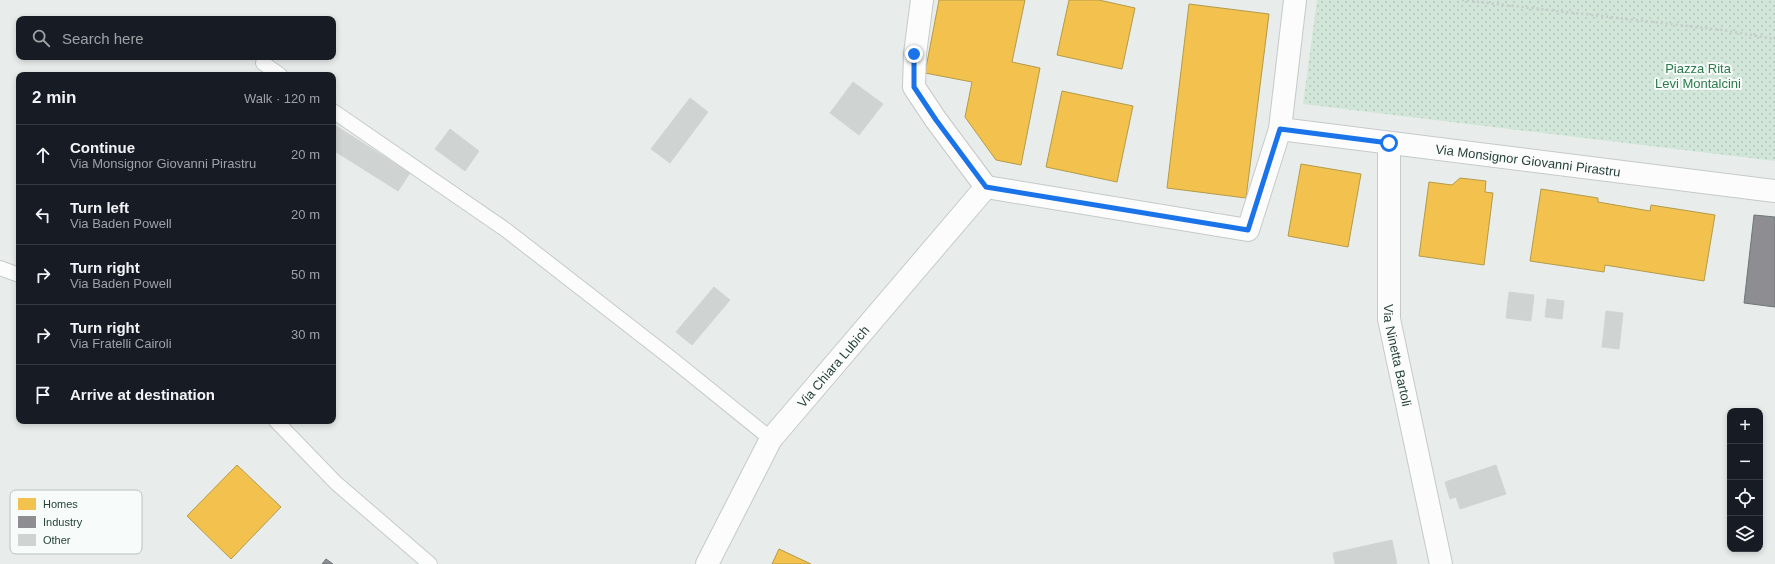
<!DOCTYPE html>
<meta charset="utf-8">
<style>
body{margin:0;font-family:Helvetica,sans-serif;background:#242831;color:#f1f3f6}
.controls{position:absolute;right:12px;bottom:12px;display:grid;overflow:hidden;border-radius:8px;box-shadow:0 2px 6px #0003}
.controls button{width:36px;height:36px;display:grid;place-items:center;padding:0;border:0;border-bottom:1px solid #363941;background:#171b24;color:#f1f3f6;font:20px sans-serif}
.stop{position:absolute;width:12px;height:12px;margin:-9px;border:3px solid #1a73e8;border-radius:50%;background:#fff}
.stop.end{background:#1a73e8;border-color:#fff;box-shadow:0 1px 4px #0008}
.list{margin:0;padding:0;list-style:none}
h2{display:flex;justify-content:space-between;align-items:center;height:52px;margin:0;padding:0 16px;font-size:17px}
h2 small{font-size:13px;font-weight:400;color:#9ea1a6}
.list li{display:grid;grid-template-columns:26px 1fr auto;gap:12px;align-items:center;box-sizing:border-box;height:60px;padding:0 16px;border-top:1px solid #363941}
.list b{display:block;font-size:15px;white-space:nowrap}
.list p{margin:0;font-size:13px;white-space:nowrap;color:#9ea1a6}
.list em{font-size:13px;font-style:normal;color:#9ea1a6}
.icon{flex:none;width:22px;height:22px;fill:none;stroke:currentColor;stroke-width:2;stroke-linecap:round;stroke-linejoin:round}
.map{position:relative;flex:none;width:1775px;height:564px;overflow:hidden}
.search{position:absolute;background:#171b24;box-shadow:0 2px 6px #0003;left:16px;top:16px;width:320px;height:44px;display:flex;align-items:center;gap:10px;box-sizing:border-box;padding:0 14px;border-radius:8px;color:#9ea1a6;font-size:15px}
.panel{position:absolute;background:#171b24;box-shadow:0 2px 6px #0003;left:16px;top:72px;width:320px;height:352px;border-radius:8px}
.map>svg:first-child{display:block}
</style>
<div class="map">
<svg width="1775" height="564" viewBox="0 0 1775 564">
<defs>
<pattern id="park-dots" width="8" height="8" patternUnits="userSpaceOnUse"><rect width="8" height="8" fill="#d1e6d8"/><path d="M2 2h.1M6 6h.1" fill="none" stroke="#b3c6ba" stroke-width="1.8" stroke-linecap="round"/></pattern>
</defs>
<rect width="100%" height="100%" fill="#e8edeb"/>
<path fill="url(#park-dots)" d="M1317,0H1775V161L1303,104Z"/>
<path fill="#f2c14e" stroke="#b49b48" d="M939,0H1025L1012,62L1040,68L1021,165L996,160L965,117L972,82L925,73Z
M1069,0H1099L1135,8L1122,69L1057,55Z
M1189,4L1269,14L1246,198L1167,188Z
M1062,91L1133,106L1117,182L1046,167Z
M1301,164L1361,174L1348,247L1288,236Z
M1460,178L1486,181L1485,192L1493,193L1484,265L1419,256L1429,182L1452,185Z
M1541,189L1598,198V202L1650,211L1651,205L1715,215L1704,281L1605,265L1604,272L1530,261Z
M237,465L281,507L231,559L187,516Z
M779,549L811,564H772Z"/>
<path fill="#8d8d92" stroke="#6e7678" d="M1754,215L1775,217V307L1744,303Z
M326,559L333,564H322Z"/>
<path fill="#cfd4d2" stroke="#d1d6d4" d="M853,82L883,104L859,135L830,113Z
M690,98L708,112L670,163L651,149Z
M333,124L410,173L398,191L333,150Z
M450,129L479,151L465,171L435,149Z
M714,287L730,300L692,345L676,332Z
M1509,292L1534,295L1531,321L1506,318Z
M1547,299L1564,301L1562,319L1545,317Z
M1606,311L1623,313L1619,349L1602,347Z
M1496,465L1506,494L1460,509L1456,497L1450,499L1445,482Z
M1392,540L1397,564H1335L1333,553Z"/>
<g fill="none" stroke-linecap="round" stroke-linejoin="round">
<g stroke="#c5cac8" stroke-width="16">
<path id="service" d="M263,63L280,75
M333,111L506,230L672,359L771,439
M0,268L19,275
M276,421L336,483L430,564"/>
</g>
<g stroke="#c5cac8" stroke-width="24">
<g id="minor">
<path d="M922,0L915,54L914,87L936,120L986,187"/>
<path id="s1" d="M1280,129L1775,191"/>
<path id="s2" d="M1389,143V319L1441,564"/>
<path d="M986,187L1248,230L1280,129L1295,0"/>
<path id="s3" d="M707,564L771,439L986,187"/>
</g>
</g>
<path stroke="#c3ccca" stroke-width="2.5" stroke-dasharray="2 3" stroke-linecap="butt" d="M1462,0L1722,30L1775,39"/>
<use href="#service" stroke="#fcfcfc" stroke-width="14"/>
<use href="#minor" stroke="#fcfcfc" stroke-width="22"/>
</g>
<g fill="none" stroke-linecap="round" stroke-linejoin="round">
<path stroke="#1a73e8" stroke-width="5" d="M914,54V87L936,120L986,187L1248,230L1280,129L1389,143"/>
</g>
<g text-anchor="middle" dominant-baseline="central" stroke-width="4" stroke-linejoin="round" paint-order="stroke">
<g font-size="13" fill="#2d7a4b" stroke="#f7fbf9">
<text x="1698" y="68">Piazza Rita<tspan x="1698" dy="15">Levi Montalcini</tspan></text>
</g>
<g font-size="13" fill="#24423a" stroke="#f7fbf9">
<text stroke="none"><textPath href="#s1" startOffset="250">Via Monsignor Giovanni Pirastru</textPath></text>
<text stroke="none"><textPath href="#s2" startOffset="213">Via Ninetta Bartoli</textPath></text>
<text stroke="none"><textPath href="#s3" startOffset="236">Via Chiara Lubich</textPath></text>
</g>
</g>
<rect x="10" y="490" width="132" height="64" rx="6" fill="#f7fbf9" stroke="#b8c4c0" stroke-width="1"/>
<rect x="18" y="498" width="18" height="12" fill="#f2c14e"/>
<rect x="18" y="516" width="18" height="12" fill="#8d8d92"/>
<rect x="18" y="534" width="18" height="12" fill="#cfd4d2"/>
<g font-size="11" fill="#24423a">
<text x="43" y="508">Homes</text>
<text x="43" y="526">Industry</text>
<text x="43" y="544">Other</text>
</g>
</svg>
<div class="controls">
<button>+</button>
<button>−</button>
<button><svg class="icon" aria-label="locate" viewBox="0 0 24 24"><circle cx="12" cy="12" r="6"/><path d="M12 2v4M12 18v4M2 12h4M18 12h4"/></svg></button>
<button><svg class="icon" aria-label="layers" viewBox="0 0 24 24"><path d="M12 4l9 5-9 5-9-5zM3 14l9 5 9-5"/></svg></button>
</div>
<div class="stop" style="left:1389px;top:143px"></div>
<div class="stop end" style="left:914px;top:54px"></div>
<div class="search"><svg class="icon" aria-label="search" viewBox="0 0 24 24"><circle cx="10" cy="10" r="6"/><path d="M15 15l6 6"/></svg>Search here</div>
<section class="panel">
<h2>2 min<small>Walk · 120 m</small></h2>
<ul class="list">
<li><svg class="icon" aria-label="ahead" viewBox="0 0 24 24"><path d="M12 20V5M6 11l6-6 6 6"/></svg><div><b>Continue</b><p>Via Monsignor Giovanni Pirastru</p></div><em>20 m</em></li>
<li><svg class="icon" aria-label="left" viewBox="0 0 24 24"><path d="M17 20v-9H6M10 6l-5 5 5 5"/></svg><div><b>Turn left</b><p>Via Baden Powell</p></div><em>20 m</em></li>
<li><svg class="icon" aria-label="right" viewBox="0 0 24 24"><path d="M7 20v-9h11M14 6l5 5-5 5"/></svg><div><b>Turn right</b><p>Via Baden Powell</p></div><em>50 m</em></li>
<li><svg class="icon" aria-label="right" viewBox="0 0 24 24"><path d="M7 20v-9h11M14 6l5 5-5 5"/></svg><div><b>Turn right</b><p>Via Fratelli Cairoli</p></div><em>30 m</em></li>
<li><svg class="icon" aria-label="arrive" viewBox="0 0 24 24"><path d="M6 21V4h12l-3 4 3 4H6"/></svg><div><b>Arrive at destination</b></div></li>
</ul>
</section>
</div>
